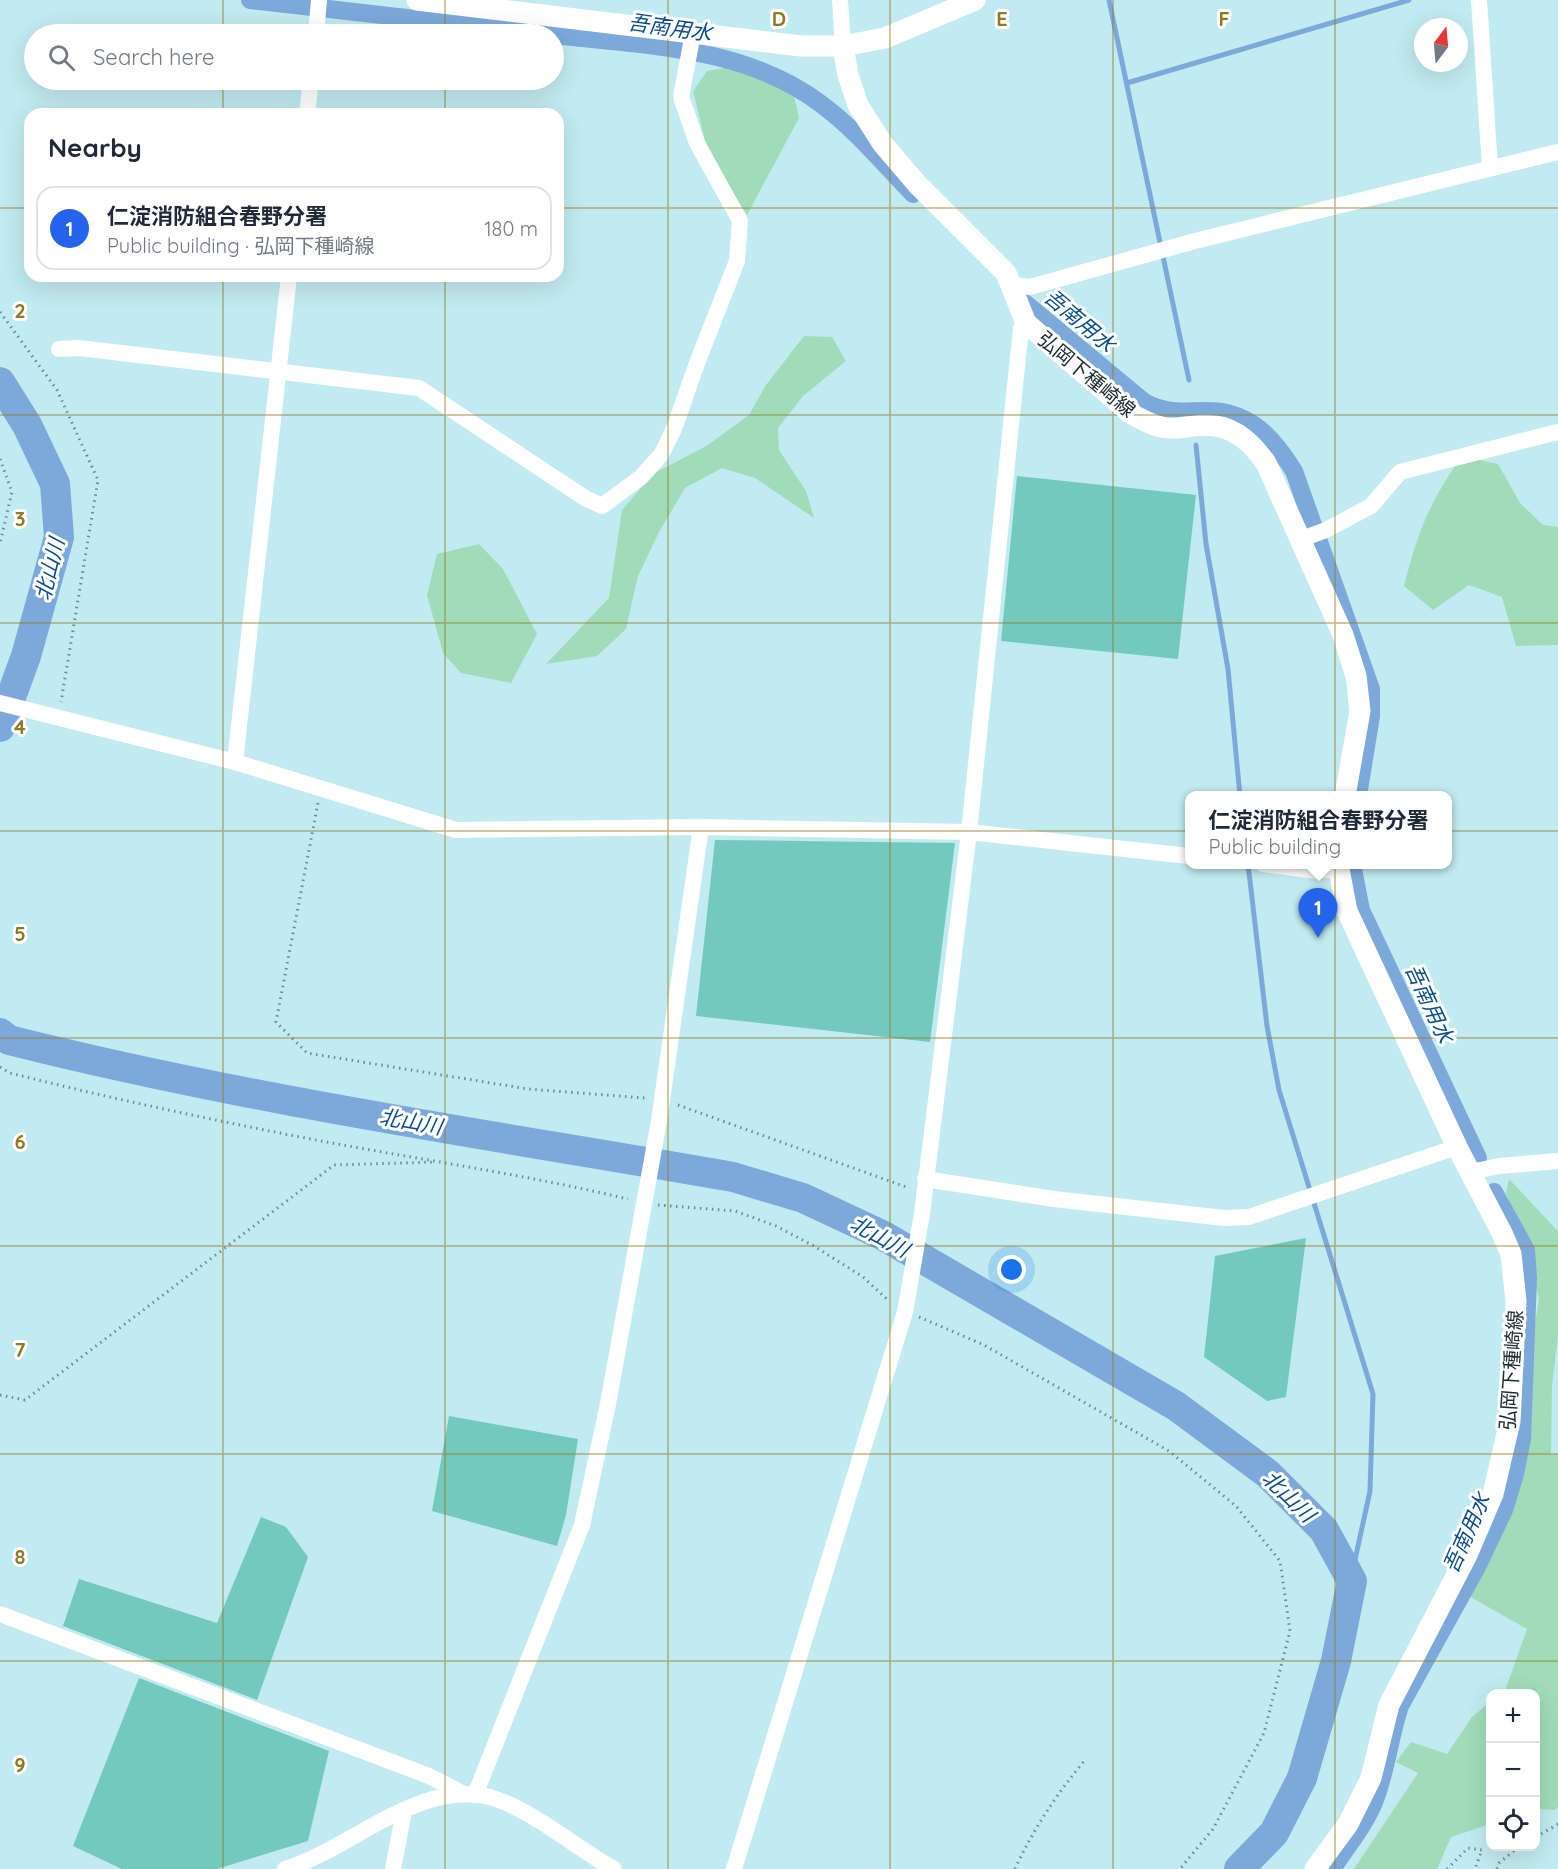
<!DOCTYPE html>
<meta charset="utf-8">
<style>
body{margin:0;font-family:Quicksand,"Noto Sans JP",sans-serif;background:#f6f6f7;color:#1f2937}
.controls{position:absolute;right:18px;bottom:18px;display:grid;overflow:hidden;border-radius:12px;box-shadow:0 6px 24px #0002}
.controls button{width:54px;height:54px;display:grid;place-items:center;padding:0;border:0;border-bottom:2px solid #e0e1e3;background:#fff;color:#1f2937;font:30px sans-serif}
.compass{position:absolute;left:1414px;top:18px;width:54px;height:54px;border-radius:50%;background:#fff;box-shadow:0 6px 24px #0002;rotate:16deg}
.you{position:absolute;left:1012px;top:1270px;width:21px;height:21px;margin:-15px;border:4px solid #fff;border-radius:50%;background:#1a73e8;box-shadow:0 0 0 9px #1a73e833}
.badge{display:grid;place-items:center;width:39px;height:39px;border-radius:50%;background:#2563eb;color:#fff;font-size:20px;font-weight:700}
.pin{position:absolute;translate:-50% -50px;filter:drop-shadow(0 2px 3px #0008)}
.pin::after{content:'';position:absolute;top:32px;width:21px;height:18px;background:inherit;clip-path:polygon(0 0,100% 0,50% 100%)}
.popup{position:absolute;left:1185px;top:791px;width:267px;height:78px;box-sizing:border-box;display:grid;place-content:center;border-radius:12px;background:#fff;filter:drop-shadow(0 2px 4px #0005);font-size:20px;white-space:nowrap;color:#747a83}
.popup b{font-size:22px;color:#1f2937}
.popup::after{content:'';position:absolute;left:50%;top:100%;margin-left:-12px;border:12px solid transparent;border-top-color:#fff}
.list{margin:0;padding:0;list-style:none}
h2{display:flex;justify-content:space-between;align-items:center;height:78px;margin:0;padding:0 24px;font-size:26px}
h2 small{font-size:20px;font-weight:400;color:#747a83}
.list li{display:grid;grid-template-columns:39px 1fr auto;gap:18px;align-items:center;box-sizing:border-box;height:84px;margin:0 12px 12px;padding:0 12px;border:2px solid #e0e1e3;border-radius:18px}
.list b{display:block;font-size:22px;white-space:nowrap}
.list p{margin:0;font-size:20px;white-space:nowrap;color:#747a83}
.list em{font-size:20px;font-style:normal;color:#747a83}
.icon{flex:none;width:33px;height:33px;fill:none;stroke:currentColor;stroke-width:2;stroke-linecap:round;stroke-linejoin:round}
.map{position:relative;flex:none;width:1558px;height:1869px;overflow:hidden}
.search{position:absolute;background:#fff;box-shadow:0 6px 24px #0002;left:24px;top:24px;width:540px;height:66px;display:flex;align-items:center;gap:15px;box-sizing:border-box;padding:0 21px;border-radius:33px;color:#747a83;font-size:22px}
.panel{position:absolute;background:#fff;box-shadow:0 6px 24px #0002;left:24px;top:108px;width:540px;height:174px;border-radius:18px}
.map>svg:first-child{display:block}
</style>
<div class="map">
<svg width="1558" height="1869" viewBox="0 0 1558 1869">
<rect width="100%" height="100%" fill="#c1ebf0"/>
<path fill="#a0dcba" d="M747,64L792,87L799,118L747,215L708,153L693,91L707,71Z
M804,336L832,337L846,361L803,396L778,428L779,450L806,491L814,518L755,478L722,468L685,488L659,532L638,576L626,629L597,656L546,664L609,598L622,510L653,474L708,445L749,415L766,385Z
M1462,456L1498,464L1520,503L1543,525L1558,527V645L1516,646L1502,597L1469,585L1433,610L1404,586C1418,531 1429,503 1462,456Z
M479,544L503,569L537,634L511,683L461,673L443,653L427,595L437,554Z
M1509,1179L1558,1231V1336L1552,1385L1551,1454L1558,1455V1807L1555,1810L1536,1809V1694L1502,1693L1505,1691L1527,1629L1467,1595L1517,1482L1530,1407L1531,1348L1539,1299L1524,1240L1506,1193Z
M1490,1702V1824L1451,1837L1437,1869H1354L1418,1773L1396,1762L1411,1742L1447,1754L1472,1717Z"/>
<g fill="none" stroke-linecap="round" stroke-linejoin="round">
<path stroke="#7ca9da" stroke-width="5" d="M1109,0L1189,380
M1127,83L1409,0
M1196,445L1206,544L1228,669L1240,796
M1248,864L1267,1026L1279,1090L1373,1394L1370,1491L1353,1569L1352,1581"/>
<path stroke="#7ca9da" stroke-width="18" d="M250,0L547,34
M554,35C646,46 744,46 821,104C855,129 884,164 913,194
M1014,294L1144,402C1173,418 1191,408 1221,412C1257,418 1276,443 1294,471L1371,689V716L1358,796
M1352,864L1361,910L1478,1158
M1332,1869C1347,1846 1367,1823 1376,1797C1387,1767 1390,1736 1400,1706L1477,1567L1504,1510L1515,1474L1522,1439L1528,1278L1526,1250L1494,1192"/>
<path stroke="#7ca9da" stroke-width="30" d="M0,382L27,425L55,484L59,537L26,656L0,727
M0,1033L9,1040C247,1100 492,1135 733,1177L803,1198L882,1235L1176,1406L1268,1474L1324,1530L1352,1581L1336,1661L1302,1778L1274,1833L1239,1869"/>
</g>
<path fill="#73c9bb" d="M1017,476L1196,495L1178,659L1001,641Z
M715,840L955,843L930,1042L696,1016Z
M1306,1238L1286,1397L1267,1401L1204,1357L1215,1256Z
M449,1416L578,1439L566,1515L557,1546L432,1511Z
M261,1517L286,1527L308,1557L257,1700L63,1626L79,1579L217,1623Z
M139,1678L329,1751L308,1841L217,1869H122L73,1846Z"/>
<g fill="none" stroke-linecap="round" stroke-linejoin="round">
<path stroke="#6e8c8f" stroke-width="3" stroke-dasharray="1.5 4.5" stroke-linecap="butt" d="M0,312L57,390L98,480L61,702
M0,459L12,492L0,543
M318,803L276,1022L307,1053L528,1089L645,1098
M0,1067L10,1073C113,1099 217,1121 321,1141C423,1160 527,1175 628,1199
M678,1105L909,1188
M658,1205L735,1211L776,1226L814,1246L863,1277L889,1301
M919,1317L984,1345L1169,1451L1236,1506L1280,1561L1290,1631L1264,1733L1213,1829L1180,1869
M0,1395L25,1400L334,1165L436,1162
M1536,1837L1558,1824
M1015,1869C1034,1828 1056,1795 1085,1760
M1447,1869L1468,1848L1482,1850L1475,1869
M1497,1869L1499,1863L1520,1846"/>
<path stroke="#fff" stroke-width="16" d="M840,0L843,46
M1479,0L1490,168
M316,34L319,0
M307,114L311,80
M1009,284L1030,287L1195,241L1558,152
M59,349L79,348L419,388L585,498L602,506L640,478L661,455L674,429L697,363L737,261L740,221L697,143L681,97L693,33
M1299,540L1326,530L1371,506L1400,472L1558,432
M0,703L235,762L456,830L701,827L969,832L1189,856
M235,762L289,276
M1263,864L1317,871L1339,869
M1471,1172L1499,1166L1558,1161
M925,1179L1054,1199L1224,1218L1249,1217L1457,1147
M0,1614L429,1776L464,1794
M475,1795L582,1525L608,1404L659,1121L701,827
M285,1869C352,1849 423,1775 496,1799C534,1812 578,1849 614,1869
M393,1869L404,1811
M734,1869L905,1312L922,1214L969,832L1021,328L1026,323"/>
<path stroke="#fff" stroke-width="21" d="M417,0L801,46H843L885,38L975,0
M843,46L848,75L858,105L882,143L917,184L1006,273L1026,323L1130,413C1142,420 1155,427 1169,428C1184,429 1200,423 1215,426C1238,429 1253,445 1266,463L1343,635L1356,676L1360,711L1345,796
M1315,1869L1348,1824L1371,1778L1389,1705L1467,1555L1493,1494L1510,1421L1516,1301L1511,1254L1502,1233L1457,1147L1347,911L1338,864"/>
</g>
<path fill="none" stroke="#94781f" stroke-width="1.5" stroke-opacity="0.55" d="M223,0V34M445,0V34M668,0V1869M890,0V1869M1113,0V1869M1335,0V1869M223,80V114M445,80V114M0,208H30M558,208H1558M223,276V1869M445,276V1869M0,415H1558M0,623H1558M0,831H1558M0,1038H1558M0,1246H1558M0,1454H1558M0,1661H1558"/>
<g text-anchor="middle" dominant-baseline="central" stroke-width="6" stroke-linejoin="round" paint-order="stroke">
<g font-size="20" fill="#1b2c2e" stroke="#fff">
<text transform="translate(1087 374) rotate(40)">弘岡下種崎線</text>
<text transform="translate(1511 1370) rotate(-86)">弘岡下種崎線</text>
</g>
<g font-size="21" font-style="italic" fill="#0b4e8a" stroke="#fff">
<text transform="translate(670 27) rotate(8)">吾南用水</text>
<text transform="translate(1080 320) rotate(40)">吾南用水</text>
<text transform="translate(49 569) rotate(-76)">北山川</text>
<text transform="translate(1430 1003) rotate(65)">吾南用水</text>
<text transform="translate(411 1121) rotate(10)">北山川</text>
<text transform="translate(880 1236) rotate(28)">北山川</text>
<text transform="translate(1289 1496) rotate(44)">北山川</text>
<text transform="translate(1466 1533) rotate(-66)">吾南用水</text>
</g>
</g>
<g font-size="20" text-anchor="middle" font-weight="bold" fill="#94781f" stroke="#fff" stroke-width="6" stroke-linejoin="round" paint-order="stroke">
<text x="779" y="26">D</text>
<text x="1002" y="26">E</text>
<text x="1224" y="26">F</text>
<text x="20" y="318">2</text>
<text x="20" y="526">3</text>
<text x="20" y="734">4</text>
<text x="20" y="941">5</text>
<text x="20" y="1149">6</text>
<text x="20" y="1357">7</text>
<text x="20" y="1564">8</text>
<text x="20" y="1772">9</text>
</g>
</svg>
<div class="controls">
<button>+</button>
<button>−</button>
<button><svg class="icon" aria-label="locate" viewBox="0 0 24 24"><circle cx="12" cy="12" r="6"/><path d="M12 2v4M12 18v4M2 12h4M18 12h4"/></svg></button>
</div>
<svg class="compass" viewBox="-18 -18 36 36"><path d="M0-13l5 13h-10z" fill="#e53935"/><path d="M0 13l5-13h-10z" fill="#747a83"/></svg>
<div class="you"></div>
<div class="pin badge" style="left:1318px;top:938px">1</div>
<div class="popup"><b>仁淀消防組合春野分署</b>Public building</div>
<div class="search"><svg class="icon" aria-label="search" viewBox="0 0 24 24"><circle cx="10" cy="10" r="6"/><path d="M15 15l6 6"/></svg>Search here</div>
<section class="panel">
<h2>Nearby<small></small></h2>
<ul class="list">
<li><span class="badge">1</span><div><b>仁淀消防組合春野分署</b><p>Public building · 弘岡下種崎線</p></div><em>180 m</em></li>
</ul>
</section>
</div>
